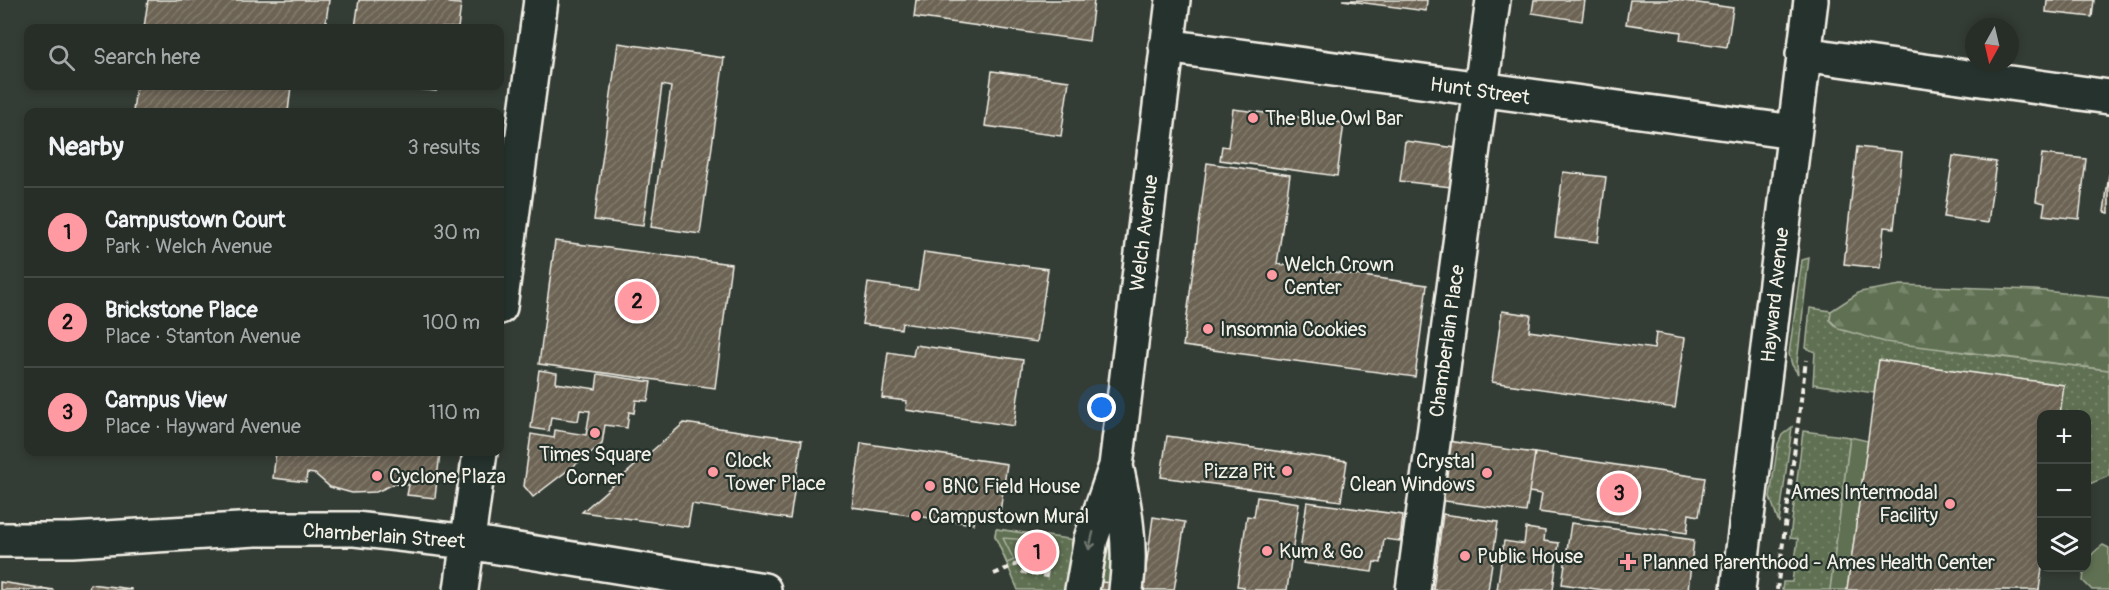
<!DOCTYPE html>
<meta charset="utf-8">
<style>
body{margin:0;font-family:Pangolin,sans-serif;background:#333a34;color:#f1f3f6}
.controls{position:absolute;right:18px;bottom:18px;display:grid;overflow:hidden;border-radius:12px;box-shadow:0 3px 9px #0003}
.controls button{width:54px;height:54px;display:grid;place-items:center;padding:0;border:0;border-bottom:2px solid #434a45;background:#272e28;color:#f1f3f6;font:30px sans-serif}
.compass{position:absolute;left:1965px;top:18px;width:54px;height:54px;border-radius:50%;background:#272e28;box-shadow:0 3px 9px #0003;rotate:188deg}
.you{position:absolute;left:1102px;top:408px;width:21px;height:21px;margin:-15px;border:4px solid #fff;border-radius:50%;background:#1a73e8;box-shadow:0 0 0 9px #1a73e833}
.badge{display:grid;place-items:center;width:39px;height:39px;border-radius:50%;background:#ff9aa2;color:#111;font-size:20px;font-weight:700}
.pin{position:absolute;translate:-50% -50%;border:3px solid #fff;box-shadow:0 2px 6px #0006}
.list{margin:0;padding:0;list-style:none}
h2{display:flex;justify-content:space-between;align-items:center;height:78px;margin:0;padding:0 24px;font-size:26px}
h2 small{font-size:20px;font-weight:400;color:#a4a8a8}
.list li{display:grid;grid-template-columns:39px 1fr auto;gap:18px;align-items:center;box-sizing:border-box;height:90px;padding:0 24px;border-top:2px solid #434a45}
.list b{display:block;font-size:22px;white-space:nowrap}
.list p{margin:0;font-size:20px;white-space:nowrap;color:#a4a8a8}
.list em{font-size:20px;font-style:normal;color:#a4a8a8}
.icon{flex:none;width:33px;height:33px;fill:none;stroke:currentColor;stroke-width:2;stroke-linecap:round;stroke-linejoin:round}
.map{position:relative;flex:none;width:2109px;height:590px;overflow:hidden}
.search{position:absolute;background:#272e28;box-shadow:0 3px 9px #0003;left:24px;top:24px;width:480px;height:66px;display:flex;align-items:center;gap:15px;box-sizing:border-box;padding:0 21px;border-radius:12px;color:#a4a8a8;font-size:22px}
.panel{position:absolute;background:#272e28;box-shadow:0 3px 9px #0003;left:24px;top:108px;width:480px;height:348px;border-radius:12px}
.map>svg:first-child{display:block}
</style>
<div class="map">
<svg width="2109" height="590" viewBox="0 0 2109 590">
<defs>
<pattern id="grass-dots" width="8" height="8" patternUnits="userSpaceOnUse" patternTransform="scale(1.5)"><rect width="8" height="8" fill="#607152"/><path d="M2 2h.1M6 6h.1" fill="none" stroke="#77866b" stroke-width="1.8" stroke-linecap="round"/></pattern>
<pattern id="forest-firs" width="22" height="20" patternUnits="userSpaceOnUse" patternTransform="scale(1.5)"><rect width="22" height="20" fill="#607152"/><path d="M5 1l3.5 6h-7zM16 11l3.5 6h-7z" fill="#77866b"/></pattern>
<pattern id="building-hatch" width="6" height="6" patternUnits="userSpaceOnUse" patternTransform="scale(1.5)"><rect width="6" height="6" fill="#6c6454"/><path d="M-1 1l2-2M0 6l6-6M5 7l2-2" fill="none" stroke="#827b6d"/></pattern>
</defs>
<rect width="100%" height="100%" fill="#343d35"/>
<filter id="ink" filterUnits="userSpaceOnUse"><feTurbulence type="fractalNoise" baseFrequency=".0167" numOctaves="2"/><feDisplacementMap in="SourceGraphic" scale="12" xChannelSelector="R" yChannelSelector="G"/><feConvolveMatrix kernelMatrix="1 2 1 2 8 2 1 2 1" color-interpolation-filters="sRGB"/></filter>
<g filter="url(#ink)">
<path fill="url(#grass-dots)" stroke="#aab19d" stroke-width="1.5" d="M1809,258L1797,363L1798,374L1792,365L1789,354L1802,260Z
M1810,308L1831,311L1830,320L1967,353L2109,370V476L2087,485L2086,414H2060L2064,385L1879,360L1874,393L1813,384L1815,352L1806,348Z
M1792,427L1779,523L1770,497L1778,444L1782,435Z
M1803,431L1850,437L1830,590H1782L1783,582H1792L1798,539L1790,538Z
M996,529L1075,540L1067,590H1018L995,536Z"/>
<path fill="url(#forest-firs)" stroke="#aab19d" stroke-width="1.5" d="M1901,285L2035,290L2109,298V370L1885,342L1839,329L1830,320L1831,311L1860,292Z"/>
<path fill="#607152" stroke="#aab19d" stroke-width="1.5" d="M1850,437L1868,441L1847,590H1830Z
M996,529L1030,534L1029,540L1003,538L1014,560L1007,563L995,536Z
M1111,540L1113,543L1114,590H1095L1097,571L1108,541Z
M2103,545L2109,548V590H2092L2083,581C2084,565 2088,555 2103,545Z"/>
<path fill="url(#building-hatch)" stroke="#f4f1e8" stroke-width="1.5" d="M148,0H329L325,28H144Z
M359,0H449V3L461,4L458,28H355Z
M916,0H1094L1089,41L914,17Z
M1342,0H1427L1426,11Z
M1534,0H1585L1582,21L1532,13Z
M1630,0H1677L1733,8L1727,47L1680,40L1681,32L1626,24Z
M2047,0H2094L2092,17L2046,12Z
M618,43L724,58L700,234L651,227L671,87L662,85L643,226L594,220Z
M992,71L1069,81L1061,136L985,126Z
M136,86H291L288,112H133Z
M383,86H434L433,90L437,91Z
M1233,109L1344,123L1337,176L1220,160L1222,146L1228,147Z
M1405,141L1456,148L1451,187L1400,181Z
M1857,147L1902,152L1894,228L1884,227L1880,268L1844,264Z
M2042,154L2086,159L2079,219L2043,215L2045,203L2036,201Z
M1953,156L1996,162L1988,223L1944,217Z
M1207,163L1290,175L1277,264L1427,285L1415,377L1183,346Z
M1563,172L1606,177L1598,242L1555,237Z
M2109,174V213L2104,212Z
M555,241L731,264L715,388L539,364Z
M924,252L1048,269L1037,342L902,323L901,329L862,324L868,283L918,290Z
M1502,311L1531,315L1529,331L1654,349L1656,333L1685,338L1675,408L1492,382Z
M915,345L1023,360L1014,426L906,410L907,401L882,398L888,352L913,356Z
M1879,360L2064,385L2060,414H2042V568L2039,590H1847Z
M539,370L557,373L556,383L596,389L598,374L651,382L648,401L636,400L634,413L629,412L627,428L605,425L602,444L533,497L524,486L531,434L554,438L555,430L586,435L590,411L580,410L578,421L551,417L549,431L531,428Z
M684,423L802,440L790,519L692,504L688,527L582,512Z
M1167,436L1347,461L1341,501L1161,477Z
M1447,441L1535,453L1526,512L1438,500Z
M861,443L1007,464L1000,512L975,509L973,524L852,507Z
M276,452H440L435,498L407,495L409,485L394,484L376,492L352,493L330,487L315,474L307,473L306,482L273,478Z
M1535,453L1705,478L1699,516L1689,514L1687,533L1539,512L1542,494L1529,492Z
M1257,497L1299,503L1287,590H1244V587L1237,586L1247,516L1254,517Z
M1307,502L1403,515L1400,541L1384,539L1381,563L1374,562L1372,572L1303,563L1305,552L1300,551Z
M1443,514L1498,522L1488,590H1433Z
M1153,517L1185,522L1174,590H1143Z
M1571,523L1694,540L1688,590H1603L1562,584Z
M1526,528L1545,531L1544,541L1559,543L1553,590H1497L1504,541L1524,544Z
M1029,554L1044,556L1042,572L1027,570Z
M0,582L54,590H0Z
M1101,582L1110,583L1109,590H1099Z
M90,584L131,589V590H89Z"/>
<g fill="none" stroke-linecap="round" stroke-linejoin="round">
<g stroke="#f4f1e8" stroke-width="38">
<path id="minor" d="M1166,46L1794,132
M1803,54L2109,97
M500,307L541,0
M1116,466C1125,506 1132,548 1126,590
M0,540H72L256,529H355L468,542L764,590
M461,590L480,452
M1082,590L1091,539L1116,466L1173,0
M1413,590L1493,0
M1738,590L1811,0"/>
</g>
<path stroke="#f4f1e8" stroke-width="4" stroke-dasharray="6 4.5" stroke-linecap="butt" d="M1024,561L1026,550L1050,554L1046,576
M994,574L1024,561L1023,572L1052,577
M1777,590L1806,360"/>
<use href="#minor" stroke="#26332d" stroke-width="33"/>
</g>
<defs><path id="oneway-shaft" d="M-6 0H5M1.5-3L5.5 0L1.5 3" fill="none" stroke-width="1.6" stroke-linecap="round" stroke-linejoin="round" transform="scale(1.5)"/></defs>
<use stroke="#6e766e" href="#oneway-shaft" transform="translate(1091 541) rotate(104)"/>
</g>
<g fill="#ff9aa2" stroke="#26332d" stroke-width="2">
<circle cx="1253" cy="118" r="6"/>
<circle cx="1272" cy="275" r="6"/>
<circle cx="1208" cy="329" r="6"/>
<circle cx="595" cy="433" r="6"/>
<circle cx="1287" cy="471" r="6"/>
<circle cx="713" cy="472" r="6"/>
<circle cx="1487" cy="473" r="6"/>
<circle cx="377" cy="476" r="6"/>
<circle cx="930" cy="486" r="6"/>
<circle cx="1950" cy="504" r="6"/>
<circle cx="916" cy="516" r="6"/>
<circle cx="1267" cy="551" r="6"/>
<circle cx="1465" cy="556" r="6"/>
<path d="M1625 553h6v6h6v6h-6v6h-6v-6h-6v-6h6z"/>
</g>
<g text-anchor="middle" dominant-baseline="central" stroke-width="4.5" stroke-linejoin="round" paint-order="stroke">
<g font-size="20" fill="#f4f1e8" stroke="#26332d">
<text transform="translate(1480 91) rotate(8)">Hunt Street</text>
<text transform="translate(1144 233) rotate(-83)">Welch Avenue</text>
<text transform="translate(1775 295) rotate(-84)">Hayward Avenue</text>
<text transform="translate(1447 341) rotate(-82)">Chamberlain Place</text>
<text transform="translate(384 536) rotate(4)">Chamberlain Street</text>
</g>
<g font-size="20" fill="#f4f1e8" stroke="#26332d" text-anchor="start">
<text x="1265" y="118">The Blue Owl Bar</text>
<text x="1284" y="264">Welch Crown<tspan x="1284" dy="23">Center</tspan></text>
<text x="1220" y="329">Insomnia Cookies</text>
<text x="595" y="454" text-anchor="middle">Times Square<tspan x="595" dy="23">Corner</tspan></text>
<text x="725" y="460">Clock<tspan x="725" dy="23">Tower Place</tspan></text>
<text x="1475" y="461" text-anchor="end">Crystal<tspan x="1475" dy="23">Clean Windows</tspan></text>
<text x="1275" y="471" text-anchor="end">Pizza Pit</text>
<text x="389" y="476">Cyclone Plaza</text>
<text x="942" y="486">BNC Field House</text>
<text x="1938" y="492" text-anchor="end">Ames Intermodal<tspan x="1938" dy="23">Facility</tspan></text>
<text x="928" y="516">Campustown Mural</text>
<text x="1279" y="551">Kum &amp; Go</text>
<text x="1477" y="556">Public House</text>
<text x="1642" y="562">Planned Parenthood - Ames Health Center</text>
</g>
</g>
</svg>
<div class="controls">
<button>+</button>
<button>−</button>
<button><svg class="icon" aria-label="layers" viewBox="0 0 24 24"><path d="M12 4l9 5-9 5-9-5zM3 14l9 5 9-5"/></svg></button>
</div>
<svg class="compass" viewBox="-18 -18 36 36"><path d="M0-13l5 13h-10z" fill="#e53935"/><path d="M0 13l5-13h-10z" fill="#a4a8a8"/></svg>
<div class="you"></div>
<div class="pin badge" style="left:1037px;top:552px">1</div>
<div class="pin badge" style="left:637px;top:301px">2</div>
<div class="pin badge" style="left:1619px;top:493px">3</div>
<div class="search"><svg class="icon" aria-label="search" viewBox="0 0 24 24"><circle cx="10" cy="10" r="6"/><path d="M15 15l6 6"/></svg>Search here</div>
<section class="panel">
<h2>Nearby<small>3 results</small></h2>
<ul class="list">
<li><span class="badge">1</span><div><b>Campustown Court</b><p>Park · Welch Avenue</p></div><em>30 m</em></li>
<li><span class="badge">2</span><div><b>Brickstone Place</b><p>Place · Stanton Avenue</p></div><em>100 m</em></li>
<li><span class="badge">3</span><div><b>Campus View</b><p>Place · Hayward Avenue</p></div><em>110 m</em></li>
</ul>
</section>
</div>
